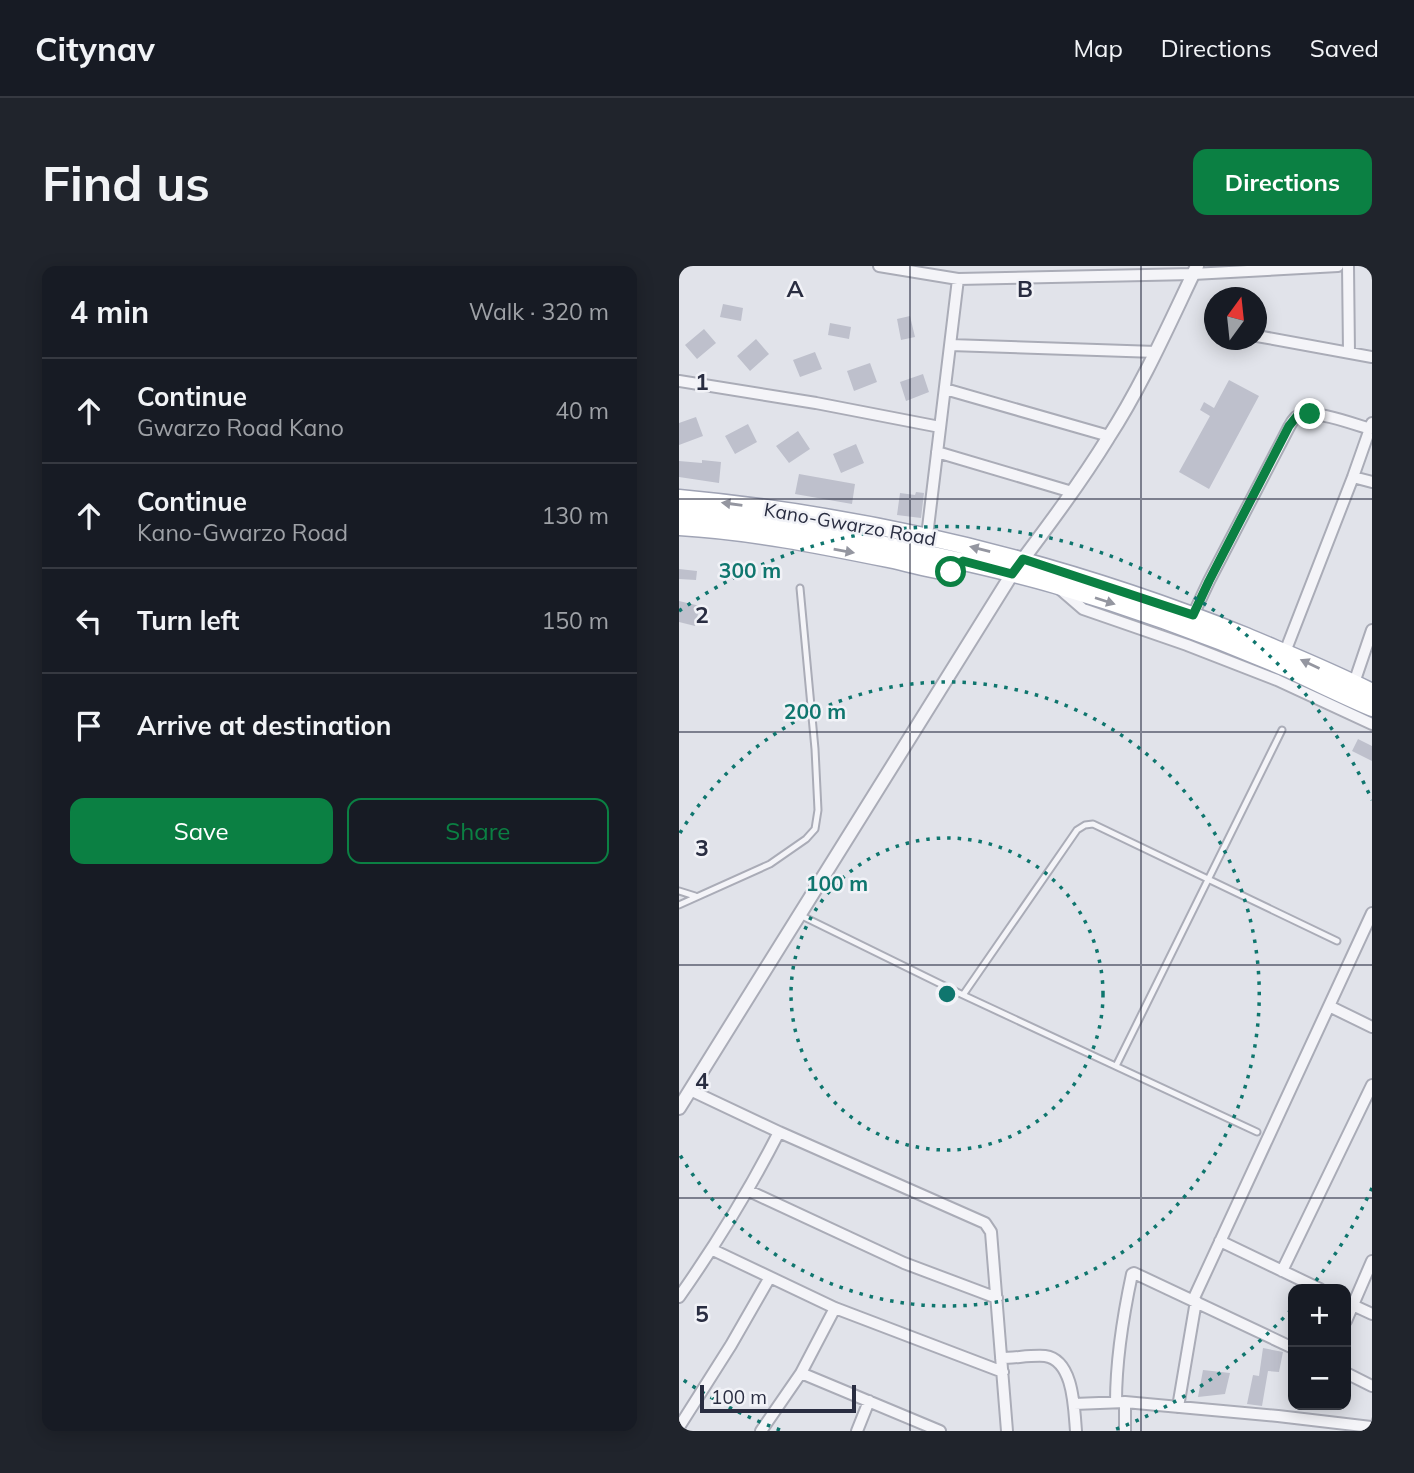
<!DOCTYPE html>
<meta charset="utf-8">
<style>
body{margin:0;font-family:Mulish,sans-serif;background:#20242c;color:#f1f3f6}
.controls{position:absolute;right:21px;bottom:21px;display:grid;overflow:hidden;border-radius:14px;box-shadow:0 4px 18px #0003}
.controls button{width:63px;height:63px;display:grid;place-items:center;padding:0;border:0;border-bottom:2px solid #363941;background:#171b24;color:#f1f3f6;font:35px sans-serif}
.compass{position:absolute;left:525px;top:21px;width:63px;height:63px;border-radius:50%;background:#171b24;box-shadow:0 4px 18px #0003;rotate:15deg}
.scale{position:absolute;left:21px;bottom:18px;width:156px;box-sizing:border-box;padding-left:7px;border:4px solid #292d41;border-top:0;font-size:19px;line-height:24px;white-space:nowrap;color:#292d41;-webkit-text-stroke:5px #f1f2f7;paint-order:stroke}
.stop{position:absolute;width:21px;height:21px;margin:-16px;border:5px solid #0b8043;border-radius:50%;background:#fff}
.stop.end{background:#0b8043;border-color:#fff;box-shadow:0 2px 7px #0008}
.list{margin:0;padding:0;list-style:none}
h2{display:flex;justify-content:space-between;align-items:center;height:91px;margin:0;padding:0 28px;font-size:30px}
h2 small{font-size:23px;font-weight:400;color:#9ea1a6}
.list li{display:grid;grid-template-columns:46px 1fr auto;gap:21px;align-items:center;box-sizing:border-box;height:105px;padding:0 28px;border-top:2px solid #363941}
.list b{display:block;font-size:26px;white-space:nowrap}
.list p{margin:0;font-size:23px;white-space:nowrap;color:#9ea1a6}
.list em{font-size:23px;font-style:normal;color:#9ea1a6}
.actions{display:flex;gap:14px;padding:21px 28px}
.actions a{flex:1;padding:16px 0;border:2px solid #0b8043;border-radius:14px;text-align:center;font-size:24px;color:#0b8043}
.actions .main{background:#0b8043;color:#fff}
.icon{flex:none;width:38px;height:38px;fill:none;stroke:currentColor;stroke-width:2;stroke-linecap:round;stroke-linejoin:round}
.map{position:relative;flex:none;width:693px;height:1165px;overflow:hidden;border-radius:14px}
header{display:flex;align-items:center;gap:42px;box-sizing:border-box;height:98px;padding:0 35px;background:#171b24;border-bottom:2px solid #363941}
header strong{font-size:33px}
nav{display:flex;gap:38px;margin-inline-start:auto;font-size:24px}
.intro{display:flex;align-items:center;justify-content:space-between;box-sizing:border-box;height:168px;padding:0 42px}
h1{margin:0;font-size:49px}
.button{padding:18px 32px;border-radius:14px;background:#0b8043;color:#fff;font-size:24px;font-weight:700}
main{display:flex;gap:42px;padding:0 42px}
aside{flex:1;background:#171b24;border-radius:14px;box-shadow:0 4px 18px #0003}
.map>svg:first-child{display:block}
</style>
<header>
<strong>Citynav</strong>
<nav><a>Map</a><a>Directions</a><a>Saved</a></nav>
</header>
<div class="intro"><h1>Find us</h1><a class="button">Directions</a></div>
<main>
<aside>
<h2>4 min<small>Walk · 320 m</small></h2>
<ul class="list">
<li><svg class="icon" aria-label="ahead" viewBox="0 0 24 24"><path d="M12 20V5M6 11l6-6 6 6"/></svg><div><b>Continue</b><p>Gwarzo Road Kano</p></div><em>40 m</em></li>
<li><svg class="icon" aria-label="ahead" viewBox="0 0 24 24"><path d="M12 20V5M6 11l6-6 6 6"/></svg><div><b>Continue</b><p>Kano-Gwarzo Road</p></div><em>130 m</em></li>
<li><svg class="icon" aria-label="left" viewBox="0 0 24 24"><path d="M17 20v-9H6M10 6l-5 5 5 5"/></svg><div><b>Turn left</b></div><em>150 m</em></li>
<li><svg class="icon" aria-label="arrive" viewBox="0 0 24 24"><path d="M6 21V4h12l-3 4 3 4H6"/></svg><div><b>Arrive at destination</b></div></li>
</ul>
<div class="actions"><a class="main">Save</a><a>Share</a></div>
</aside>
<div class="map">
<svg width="693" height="1165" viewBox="0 0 693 1165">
<rect width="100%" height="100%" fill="#e1e3ea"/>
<path fill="#bec0cc" d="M44,38L64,42L62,55L41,51Z
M231,50L236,71L222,74L218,53Z
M151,57L172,61L170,73L149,69Z
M25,63L37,77L18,93L6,79Z
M77,73L90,88L71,105L58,90Z
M136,86L143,103L121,111L114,94Z
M191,97L198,116L175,125L168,105Z
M244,108L250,126L227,135L221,116Z
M550,114L580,130L530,223L500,206L531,150L521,144L525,136L535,142Z
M17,151L24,170L0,179V157Z
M69,158L78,176L56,188L46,170Z
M119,165L131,183L110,197L97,180Z
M177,178L185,197L162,207L154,188Z
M23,194L42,196L40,217L0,211V195L23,197Z
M120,208L176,218L173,238L116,228Z
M237,226L245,227L242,252L218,249L221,227L236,229Z
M0,303L18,305L17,314L0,313Z
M0,335L21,340L16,360L0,356Z
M679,473L693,480V495L673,485Z
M584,1082L604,1086L600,1106L589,1105L583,1140L568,1138L574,1109L580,1110Z
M524,1104L551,1107L546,1128L519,1131Z"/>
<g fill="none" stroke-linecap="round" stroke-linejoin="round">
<g stroke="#aaacb7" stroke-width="9">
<path id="service" d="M0,625L16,630
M0,639L91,598L127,573L136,563L139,544L136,483L121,322
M121,649L284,729L578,866
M284,729L398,564L406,559L414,558L658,675
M437,800L603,464"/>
</g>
<g stroke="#aaacb7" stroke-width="14">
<path id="minor" d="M200,0L279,13L514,8L659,0
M669,0L670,86
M578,70L693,91
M271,79L477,86
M0,115L137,137L261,161
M266,123L430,170
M258,186L393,226
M674,211L693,216
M248,270L279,13
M382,324L404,343L508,379L598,414L693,458
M514,349L530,315L610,161C612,157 614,154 617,151C630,141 675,158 691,163
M606,386L674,211L693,157
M675,417L693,364
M650,740L693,761
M11,824L100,866L306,957L312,966L328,1165
M70,925L225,997L318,1032
M541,975L641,1023
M34,984L156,1042L324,1106
M603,1005L693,819
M0,1031C38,977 70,925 100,866
M514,1034L693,647
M667,1036L693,1048
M667,1055L693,995
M322,1092C336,1092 352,1089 366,1090C395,1094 395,1143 397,1165
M122,1107L261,1165
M667,1107L693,1120
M437,1136C437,1094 444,1050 453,1008L455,1007L614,1082
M446,1136V1165
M395,1138L446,1136L599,1150L692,1161
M499,1141L517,1035
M0,1161L52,1079L91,1011
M82,1165L122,1107L156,1042
M178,1165L190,1135"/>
</g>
<g stroke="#aaacb7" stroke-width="16">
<path id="tertiary" d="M0,842L333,308C366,264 400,219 429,172C464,118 490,58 518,0"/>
</g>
<g stroke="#a0a4b5" stroke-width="19">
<path id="primary" d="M0,232C194,250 386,297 567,370C609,388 652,405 693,426
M0,247C74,253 148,267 221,282C272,293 325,304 376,319C455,342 535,371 611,404C638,417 665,430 693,442
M0,261C70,265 140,279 209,293C220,295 264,307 272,306C277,304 281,299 284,295"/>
</g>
<use href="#service" stroke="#f4f4f8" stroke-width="5"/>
<use href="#minor" stroke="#f4f4f8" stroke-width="10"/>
<use href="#tertiary" stroke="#f4f4f8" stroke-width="12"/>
<use href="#primary" stroke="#fff" stroke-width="16"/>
</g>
<defs><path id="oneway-solid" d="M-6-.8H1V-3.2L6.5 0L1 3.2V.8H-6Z" transform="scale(1.75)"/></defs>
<g fill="#9496a0">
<use href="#oneway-solid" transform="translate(53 238) rotate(-172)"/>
<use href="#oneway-solid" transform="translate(301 283) rotate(-166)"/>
<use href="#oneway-solid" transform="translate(165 285) rotate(10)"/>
<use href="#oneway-solid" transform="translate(426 335) rotate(18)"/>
<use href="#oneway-solid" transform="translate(631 398) rotate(-155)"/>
</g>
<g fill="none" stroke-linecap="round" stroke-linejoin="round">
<path stroke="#0b8043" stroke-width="9" d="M272,306L278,302L284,295L333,308L344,293L514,349L530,315L610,160L618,150L631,148"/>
</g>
<path fill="none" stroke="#292d41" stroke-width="2" stroke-opacity="0.55" d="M231,0V1165M462,0V1165M0,233H693M0,466H693M0,699H693M0,932H693"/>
<g fill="none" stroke="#0f766e" stroke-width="3.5" stroke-dasharray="3.5 7">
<circle cx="268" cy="728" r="156"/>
<path d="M1 567A312 312 0 1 1 1 889"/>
<path d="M693 922A467 467 0 0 1 631 1022M612 1044A467 467 0 0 1 435 1164M101 1164A467 467 0 0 1 0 1111M0 345A467 467 0 0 1 693 534"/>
</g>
<g text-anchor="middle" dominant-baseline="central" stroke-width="5" stroke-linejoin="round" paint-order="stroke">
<g font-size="19" fill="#292d41" stroke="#f1f2f7">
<text transform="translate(171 258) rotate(10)">Kano-Gwarzo Road</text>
</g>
</g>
<g font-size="23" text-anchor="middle" font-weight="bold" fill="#292d41" stroke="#f1f2f7" stroke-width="5" stroke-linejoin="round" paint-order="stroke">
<text x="116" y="31">A</text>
<text x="346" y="31">B</text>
<text x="23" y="124">1</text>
<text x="23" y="357">2</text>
<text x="23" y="590">3</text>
<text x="23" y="823">4</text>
<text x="23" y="1056">5</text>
</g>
<circle cx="268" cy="728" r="10" fill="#0f766e" stroke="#f1f2f7" stroke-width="3.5"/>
<g font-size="21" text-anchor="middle" font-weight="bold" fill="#0f766e" stroke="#f1f2f7" stroke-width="5" stroke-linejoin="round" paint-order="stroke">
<text x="71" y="312">300 m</text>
<text x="136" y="453">200 m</text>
<text x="158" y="625">100 m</text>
</g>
</svg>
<div class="controls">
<button>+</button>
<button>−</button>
</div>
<svg class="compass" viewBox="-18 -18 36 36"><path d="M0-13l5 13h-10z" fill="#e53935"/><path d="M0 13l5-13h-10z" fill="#9ea1a6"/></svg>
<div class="scale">100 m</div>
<div class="stop" style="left:272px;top:306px"></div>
<div class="stop end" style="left:631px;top:148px"></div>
</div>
</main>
